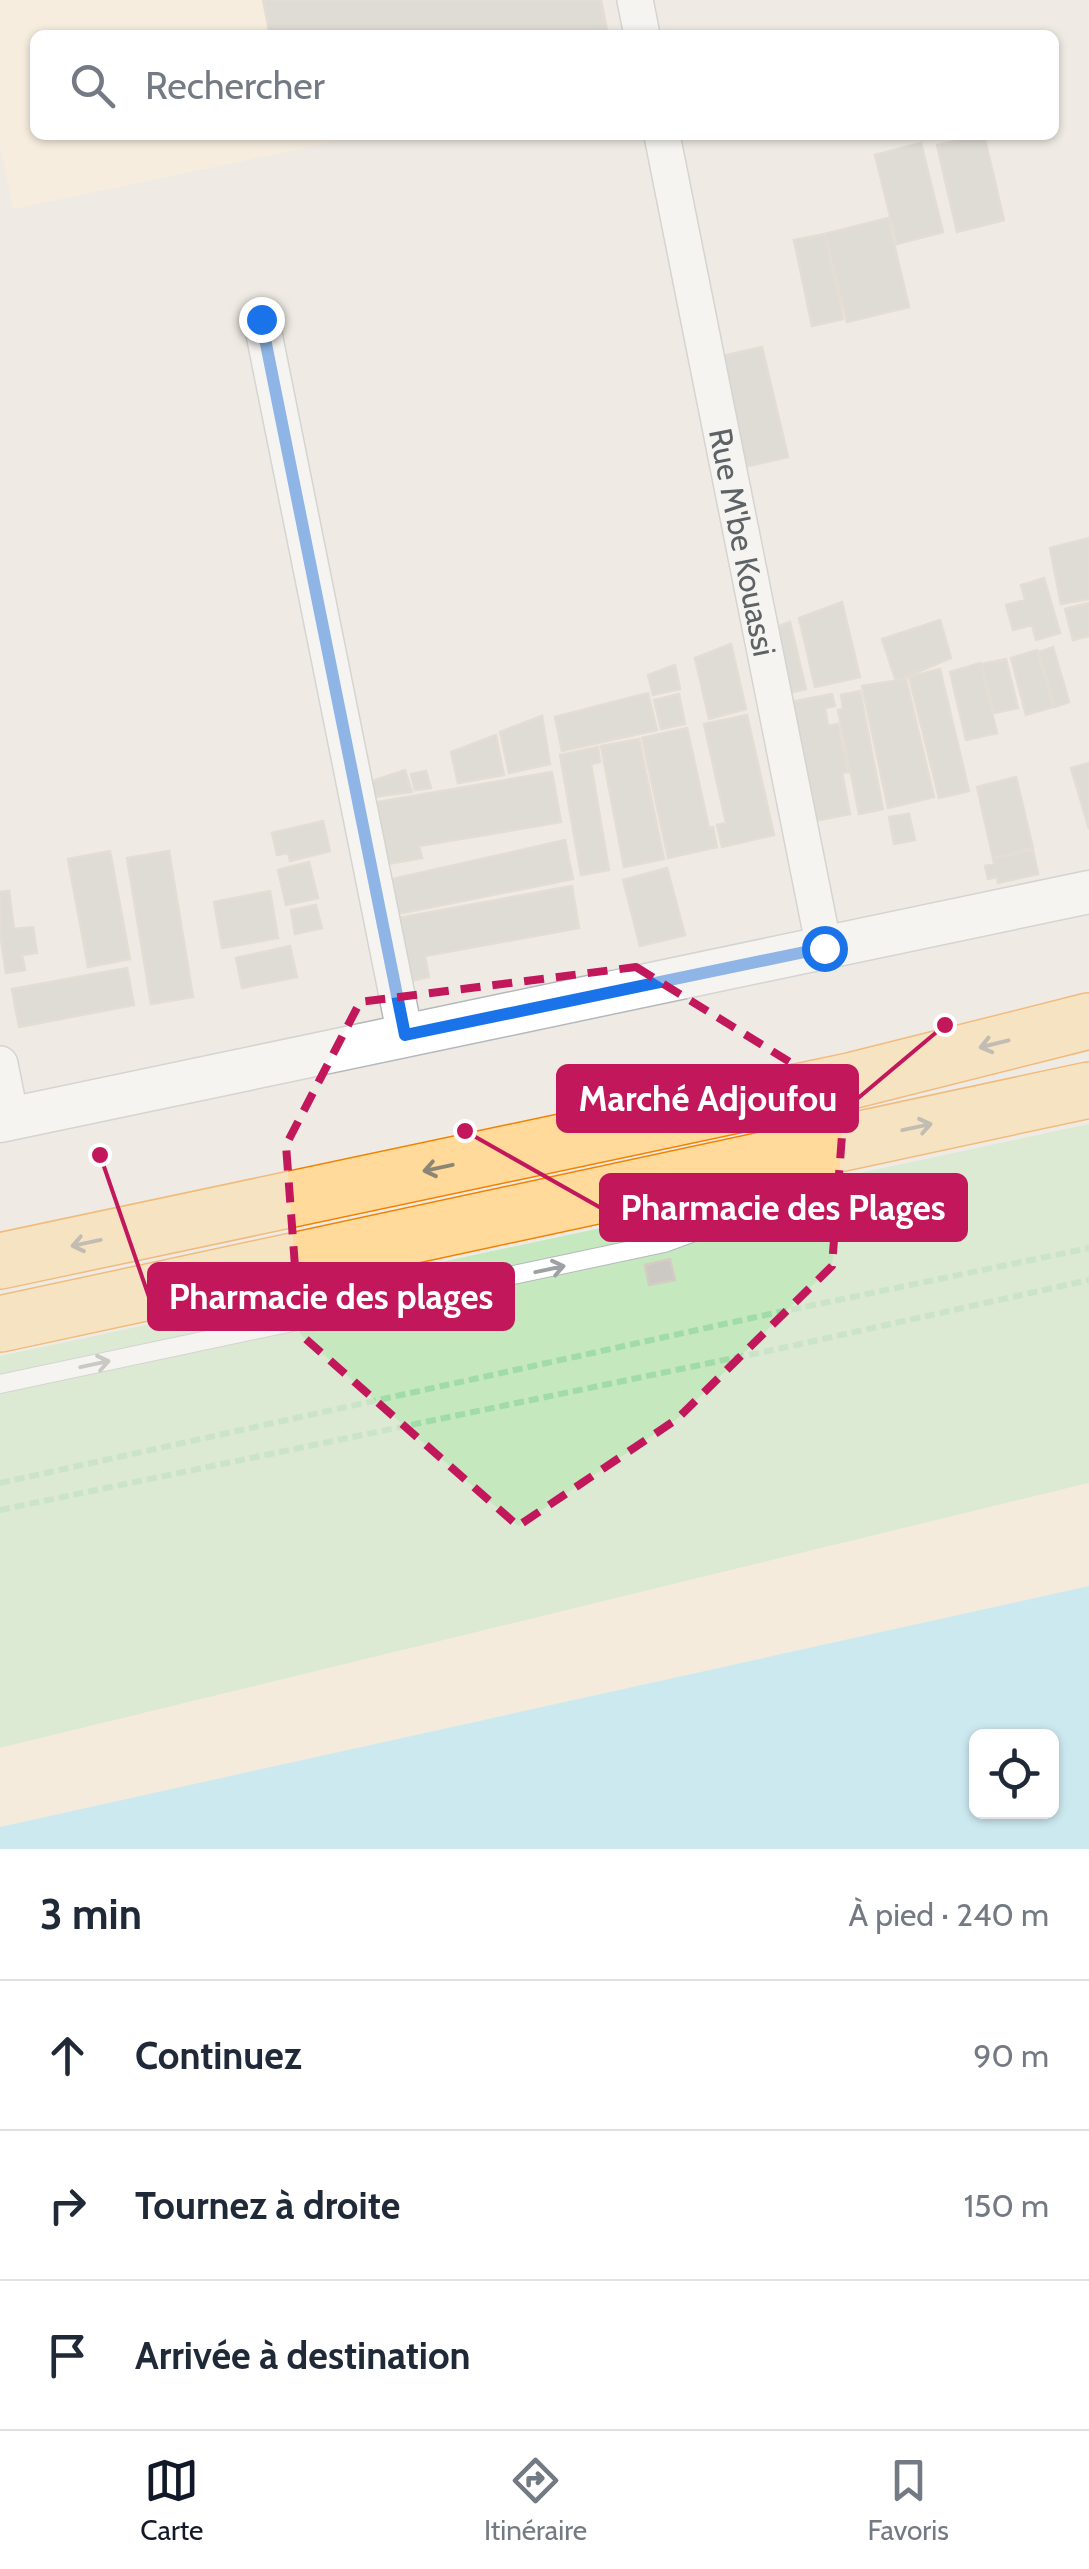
<!DOCTYPE html>
<html lang="fr">
<meta charset="utf-8">
<style>
body{margin:0;font-family:Cabin,sans-serif;background:#f6f6f7;color:#1f2937}
.controls{position:absolute;right:30px;bottom:30px;display:grid;overflow:hidden;border-radius:15px;box-shadow:0 2px 8px #0004}
.controls button{width:90px;height:90px;display:grid;place-items:center;padding:0;border:0;border-bottom:2px solid #e0e1e3;background:#fff;color:#1f2937;font:50px sans-serif}
.stop{position:absolute;width:30px;height:30px;margin:-22px;border:8px solid #1a73e8;border-radius:50%;background:#fff}
.stop.end{background:#1a73e8;border-color:#fff;box-shadow:0 2px 10px #0008}
.list{margin:0;padding:0;list-style:none}
h2{display:flex;justify-content:space-between;align-items:center;height:130px;margin:0;padding:0 40px;font-size:42px}
h2 small{font-size:32px;font-weight:400;color:#747a83}
.list li{display:grid;grid-template-columns:65px 1fr auto;gap:30px;align-items:center;box-sizing:border-box;height:150px;padding:0 40px;border-top:2px solid #e0e1e3}
.list b{display:block;font-size:38px;white-space:nowrap}
.list em{font-size:32px;font-style:normal;color:#747a83}
.icon{flex:none;width:55px;height:55px;fill:none;stroke:currentColor;stroke-width:2;stroke-linecap:round;stroke-linejoin:round}
.map{position:relative;flex:none;width:1089px;height:1849px;overflow:hidden}
.search{position:absolute;background:#fff;box-shadow:0 2px 8px #0004;left:30px;right:30px;top:30px;height:110px;display:flex;align-items:center;gap:25px;box-sizing:border-box;padding:0 35px;border-radius:15px;color:#747a83;font-size:38px}
.sheet{height:580px;background:#fff}
nav{display:flex;justify-content:space-around;align-items:center;box-sizing:border-box;height:140px;border-top:2px solid #e0e1e3;background:#fff;font-size:28px;color:#747a83}
nav a{display:grid;justify-items:center;gap:5px}
nav .on{color:#111827}
.map>svg:first-child{display:block}
</style>
<div class="map">
<svg width="1089" height="1849" viewBox="0 0 1089 1849">
<rect width="100%" height="100%" fill="#efebe4"/>
<path fill="#fff0d9" d="M0,0H599L606,35H35V135H367L13,209L0,147Z"/>
<path fill="#c5e8bf" d="M1089,1124V1483L0,1748V1356Z"/>
<path fill="#fdecd2" d="M1089,1483V1586L0,1827V1748Z"/>
<path fill="#a4e6ff" fill-rule="evenodd" d="M1089,1586V1849H0V1827ZM976,1736H1052V1811H976Z"/>
<path fill="#ccc8c3" stroke="#d5ccc2" stroke-width="2.5" d="M263,0H601L608,35H270Z
M984,135L1004,220L957,232L937,145Z
M921,143L943,232L897,244L875,155Z
M888,218L909,307L847,322L825,234Z
M825,234L843,319L812,326L794,240Z
M762,347L788,457L744,467L718,357Z
M1089,538V599L1061,604L1050,548Z
M1044,578L1060,633L1036,640L1032,625L1013,630L1006,605L1025,600L1021,585Z
M842,602L860,677L815,687L799,618Z
M1089,603V636L1073,640L1065,609Z
M940,620L951,658L896,681L882,639Z
M790,622L806,689L784,694L771,629Z
M731,644L746,709L709,719L695,658Z
M1053,647L1069,702L1055,707L1039,652Z
M1037,650L1053,707L1026,715L1011,658Z
M1006,659L1018,708L994,713L982,664Z
M980,663L997,733L966,740L950,672Z
M675,665L680,689L653,695L648,675Z
M940,669L969,791L939,798L909,677Z
M906,679L934,797L888,808L862,686Z
M860,691L883,809L859,814L838,710L843,709L841,695Z
M648,693L657,730L562,751L555,717Z
M679,694L685,724L661,729L654,700Z
M832,694L835,706L825,708L828,726L838,724L848,772L842,773L850,814L810,822L786,703Z
M747,715L774,835L722,847L717,825L726,823L704,724Z
M542,716L550,764L509,773L500,732Z
M687,728L709,828L713,827L717,847L668,858L642,738Z
M496,735L504,775L458,783L451,752Z
M639,739L664,859L624,867L601,746Z
M598,747L600,762L591,764L609,870L581,875L560,755Z
M1089,763V829L1071,768Z
M405,770L412,792L372,797L369,782Z
M426,771L431,788L415,790L411,774Z
M552,772L561,822L419,846L422,858L382,865L372,803Z
M1016,777L1033,848L993,858L977,787Z
M909,814L915,840L894,844L889,817Z
M323,821L330,851L290,861L288,853L277,855L272,833Z
M565,840L573,879L392,915L384,881Z
M1033,850L1038,874L998,883L997,877L988,879L985,866L994,864L993,859Z
M110,851L130,959L88,967L68,859Z
M169,851L193,997L151,1004L127,858Z
M309,862L318,898L286,905L278,870Z
M667,868L685,935L640,946L623,880Z
M572,886L579,928L425,956L429,977L405,982L393,919Z
M9,891L14,929L33,927L37,953L22,955L25,970L6,973L0,933V892Z
M270,891L278,938L222,948L214,902Z
M316,905L322,928L295,934L291,910Z
M290,946L297,977L242,988L236,958Z
M127,968L134,1005L19,1027L12,989Z
M670,1259L675,1280L649,1285L645,1265Z"/>
<g fill="none" stroke-linecap="round" stroke-linejoin="round">
<g stroke="#b4b8bc" stroke-width="20">
<path id="service" d="M0,1384L664,1243L746,1213L816,1168"/>
</g>
<g stroke="#b4b8bc" stroke-width="38">
<g id="minor">
<path d="M635,0L642,35"/>
<path id="s1" d="M662,135L824,948"/>
<path d="M261,319L405,1035"/>
<path d="M0,1064L11,1119"/>
</g>
</g>
<g stroke="#b4b8bc" stroke-width="45">
<path id="tertiary" d="M0,1121L1089,892"/>
</g>
<g stroke="#f38100" stroke-width="58">
<path id="trunk" d="M0,1261L854,1080L1089,1021
M0,1324L1089,1090"/>
</g>
<path stroke="#a1dba7" stroke-width="6" stroke-dasharray="10 5" stroke-linecap="butt" d="M0,1483L770,1314L1089,1248
M0,1510L787,1347L1089,1280"/>
<use href="#service" stroke="#fff" stroke-width="18"/>
<use href="#minor" stroke="#fff" stroke-width="35"/>
<use href="#tertiary" stroke="#fff" stroke-width="42"/>
<use href="#trunk" stroke="#ffda9a" stroke-width="55"/>
</g>
<defs><path id="oneway-shaft" d="M-6 0H5M1.5-3L5.5 0L1.5 3" fill="none" stroke-width="1.6" stroke-linecap="round" stroke-linejoin="round" transform="scale(2.5)"/></defs>
<g stroke="#8d8675">
<use href="#oneway-shaft" transform="translate(994 1044) rotate(166)"/>
<use href="#oneway-shaft" transform="translate(917 1127) rotate(-12)"/>
<use href="#oneway-shaft" transform="translate(438 1168) rotate(168)"/>
<use href="#oneway-shaft" transform="translate(86 1243) rotate(168)"/>
</g>
<g stroke="#9da1a3">
<use href="#oneway-shaft" transform="translate(550 1269) rotate(-12)"/>
<use href="#oneway-shaft" transform="translate(95 1364) rotate(-12)"/>
</g>
<g fill="none" stroke-linecap="round" stroke-linejoin="round">
<path stroke="#1a73e8" stroke-width="12" d="M261,319L405,1035L824,948"/>
</g>
<path d="M0 0H1089V1849H0ZM636,967L845,1096L832,1266L677,1419L518,1526L300,1334L286,1145L360,1002Z" fill="#efebe4" fill-opacity=".55" fill-rule="evenodd"/>
<path fill="none" stroke="#c2185b" stroke-width="8" stroke-dasharray="20 12" stroke-linejoin="round" d="M636,967L845,1096L832,1266L677,1419L518,1526L300,1334L286,1145L360,1002Z"/>
<g text-anchor="middle" dominant-baseline="central" stroke-width="10" stroke-linejoin="round" paint-order="stroke">
<g font-size="32" fill="#5c6265" stroke="#fff">
<text stroke="none"><textPath href="#s1" startOffset="415">Rue M'be Kouassi</textPath></text>
</g>
</g>
<path fill="none" stroke="#c2185b" stroke-width="4" d="M945 1025L857 1099M465 1131L601 1208M100 1155L149 1297"/>
<g fill="#c2185b" stroke="#fff" stroke-width="4">
<circle cx="945" cy="1025" r="10"/>
<circle cx="465" cy="1131" r="10"/>
<circle cx="100" cy="1155" r="10"/>
</g>
<g fill="#c2185b" stroke="#c2185b" stroke-width="4">
<rect x="558" y="1066" width="299" height="65" rx="10"/>
<rect x="601" y="1175" width="365" height="65" rx="10"/>
<rect x="149" y="1264" width="364" height="65" rx="10"/>
</g>
<g font-size="35" text-anchor="middle" font-weight="bold" fill="#fff">
<text x="708" y="1111">Marché Adjoufou</text>
<text x="783" y="1220">Pharmacie des Plages</text>
<text x="331" y="1309">Pharmacie des plages</text>
</g>
</svg>
<div class="controls">
<button><svg class="icon" aria-label="locate" viewBox="0 0 24 24"><circle cx="12" cy="12" r="6"/><path d="M12 2v4M12 18v4M2 12h4M18 12h4"/></svg></button>
</div>
<div class="stop" style="left:824px;top:948px"></div>
<div class="stop end" style="left:261px;top:319px"></div>
<div class="search"><svg class="icon" aria-label="search" viewBox="0 0 24 24"><circle cx="10" cy="10" r="6"/><path d="M15 15l6 6"/></svg>Rechercher</div>
</div>
<section class="sheet">
<h2>3 min<small>À pied · 240 m</small></h2>
<ul class="list">
<li><svg class="icon" aria-label="ahead" viewBox="0 0 24 24"><path d="M12 20V5M6 11l6-6 6 6"/></svg><div><b>Continuez</b></div><em>90 m</em></li>
<li><svg class="icon" aria-label="right" viewBox="0 0 24 24"><path d="M7 20v-9h11M14 6l5 5-5 5"/></svg><div><b>Tournez à droite</b></div><em>150 m</em></li>
<li><svg class="icon" aria-label="arrive" viewBox="0 0 24 24"><path d="M6 21V4h12l-3 4 3 4H6"/></svg><div><b>Arrivée à destination</b></div></li>
</ul>
</section>
<nav>
<a class="on"><svg class="icon" aria-label="map" viewBox="0 0 24 24"><path d="M3 6l6-2 6 2 6-2v14l-6 2-6-2-6 2zM9 4v14M15 6v14"/></svg>Carte</a>
<a><svg class="icon" aria-label="directions" viewBox="0 0 24 24"><path d="M12 3l9 9-9 9-9-9zM9 14v-3h6M13 9l2 2-2 2"/></svg>Itinéraire</a>
<a><svg class="icon" aria-label="saved" viewBox="0 0 24 24"><path d="M7 4h10v16l-5-4-5 4z"/></svg>Favoris</a>
</nav>
